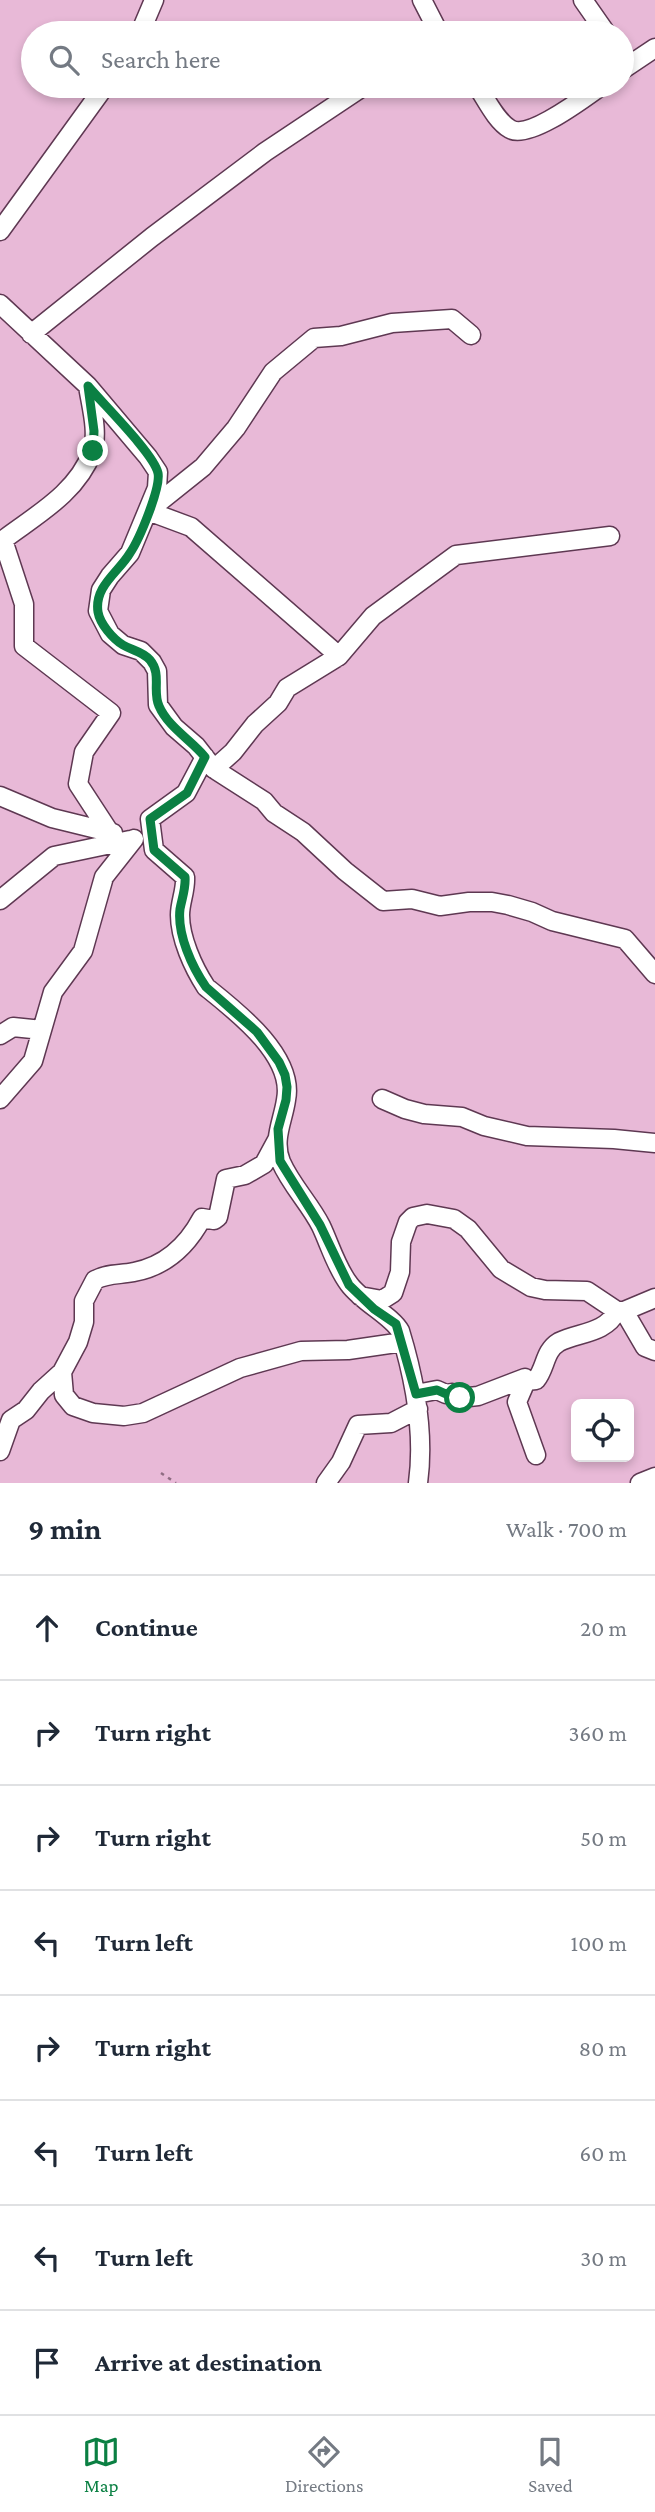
<!DOCTYPE html>
<meta charset="utf-8">
<style>
body{margin:0;font-family:"Crimson Pro",serif;background:#f2f2f3;color:#1f2937}
.controls{position:absolute;right:21px;bottom:21px;display:grid;overflow:hidden;border-radius:10px;box-shadow:0 4px 10px #0003}
.controls button{width:63px;height:63px;display:grid;place-items:center;padding:0;border:0;border-bottom:2px solid #e0e1e3;background:#fff;color:#1f2937;font:35px sans-serif}
.stop{position:absolute;width:21px;height:21px;margin:-16px;border:5px solid #0b8043;border-radius:50%;background:#fff}
.stop.end{background:#0b8043;border-color:#fff;box-shadow:0 2px 7px #0008}
.list{margin:0;padding:0;list-style:none}
h2{display:flex;justify-content:space-between;align-items:center;height:91px;margin:0;padding:0 28px;font-size:30px}
h2 small{font-size:23px;font-weight:400;color:#747a83}
.list li{display:grid;grid-template-columns:46px 1fr auto;gap:21px;align-items:center;box-sizing:border-box;height:105px;padding:0 28px;border-top:2px solid #e0e1e3}
.list b{display:block;font-size:26px;white-space:nowrap}
.list em{font-size:23px;font-style:normal;color:#747a83}
.icon{flex:none;width:38px;height:38px;fill:none;stroke:currentColor;stroke-width:2;stroke-linecap:round;stroke-linejoin:round}
.map{position:relative;flex:none;width:655px;height:1483px;overflow:hidden}
.search{position:absolute;background:#fff;box-shadow:0 4px 10px #0003;left:21px;right:21px;top:21px;height:77px;display:flex;align-items:center;gap:18px;box-sizing:border-box;padding:0 24px;border-radius:38px;color:#747a83;font-size:26px}
.sheet{height:931px;background:#fff}
nav{display:flex;justify-content:space-around;align-items:center;box-sizing:border-box;height:98px;border-top:2px solid #e0e1e3;background:#fff;font-size:19px;color:#747a83}
nav a{display:grid;justify-items:center;gap:4px}
nav .on{color:#0b8043}
.map>svg:first-child{display:block}
</style>
<div class="map">
<svg width="655" height="1483" viewBox="0 0 655 1483">
<rect width="100%" height="100%" fill="#e8b9d7"/>
<g fill="none" stroke-linecap="round" stroke-linejoin="round">
<g stroke="#5e3852" stroke-width="21">
<path id="minor" d="M422,0L439,33
M583,0L606,33
M140,33L154,0
M622,70L655,48
M477,86C486,99 496,121 510,129C529,140 584,98 601,86
M0,231L105,86
M0,304L88,386L148,457L158,472L157,488L130,553L110,576L101,590L98,611L110,634L123,645L141,651L152,662L157,671L158,705L174,727L196,746L214,769L264,801L274,813L303,832L345,871L383,901L412,899L440,906L469,902H492L508,905L532,912L552,921L625,939L655,974
M31,334L152,237L265,152L364,86
M88,386C91,406 99,433 92,452C77,493 36,515 3,540L24,604V646L111,713L84,752L78,784L110,833
M339,656L191,527L148,511L203,467L236,428L273,372L314,338L341,336L392,323L452,319L471,335
M205,757L186,793L150,819L154,850L185,877C186,890 180,902 180,915C180,938 193,967 206,987C236,1011 295,1056 286,1100C283,1121 272,1140 281,1162C291,1185 310,1204 321,1226C330,1245 336,1267 349,1284C362,1302 392,1316 400,1331C415,1380 425,1432 418,1483
M214,769L233,752L255,724L278,703L287,688L339,656L373,616L456,555L610,536
M0,796L52,818L113,833
M0,900L54,856L130,840
M0,1035L13,1027L42,1030
M0,1099L33,1061L53,992L83,951L104,877L134,839
M382,1099L405,1109L424,1114L462,1117L484,1126L527,1136L614,1139L655,1143
M277,1140L264,1164L245,1175L226,1179L218,1217L214,1220L202,1218C187,1246 166,1266 134,1272C120,1275 108,1273 95,1280L84,1301V1322L78,1342L62,1372L64,1395L73,1406L93,1413L124,1416L143,1413L240,1368L301,1351L348,1350L403,1342
M360,1296L382,1300L393,1293L400,1272L401,1242L408,1222L413,1217L427,1214L454,1219L468,1229L501,1269L531,1287L545,1290L587,1291L617,1311H624L655,1298
M624,1311L645,1347L655,1351
M526,1381L517,1402L536,1455
M416,1394L437,1390L446,1394L452,1393L460,1398L478,1396L525,1378L526,1381L536,1380C546,1368 544,1351 559,1342C579,1332 605,1334 617,1311
M0,1451L11,1420L26,1410L41,1391L62,1372
M326,1483L341,1462L358,1425L391,1423L418,1409
M640,1483L655,1477"/>
</g>
<path stroke="#8f6d83" stroke-width="2.5" stroke-dasharray="3.5 5" stroke-linecap="butt" d="M161,1473L176,1483"/>
<use href="#minor" stroke="#fff" stroke-width="18"/>
</g>
<g fill="none" stroke-linecap="round" stroke-linejoin="round">
<path stroke="#0b8043" stroke-width="9" d="M93,451L94,431L88,386C103,404 154,454 158,473C161,488 139,540 130,553C119,572 94,586 98,612C100,624 113,639 123,645C133,651 142,651 150,660C162,674 152,691 159,706C168,727 191,740 205,757L187,793L150,819L154,850L185,877C186,888 182,898 180,909C177,934 192,967 206,987L257,1032L279,1062L285,1075L287,1087L286,1100L278,1129L280,1161L320,1225L349,1285L374,1309L396,1324L416,1394L437,1390L446,1394L452,1393L460,1398"/>
</g>
</svg>
<div class="controls">
<button><svg class="icon" aria-label="locate" viewBox="0 0 24 24"><circle cx="12" cy="12" r="6"/><path d="M12 2v4M12 18v4M2 12h4M18 12h4"/></svg></button>
</div>
<div class="stop" style="left:460px;top:1398px"></div>
<div class="stop end" style="left:93px;top:451px"></div>
<div class="search"><svg class="icon" aria-label="search" viewBox="0 0 24 24"><circle cx="10" cy="10" r="6"/><path d="M15 15l6 6"/></svg>Search here</div>
</div>
<section class="sheet">
<h2>9 min<small>Walk · 700 m</small></h2>
<ul class="list">
<li><svg class="icon" aria-label="ahead" viewBox="0 0 24 24"><path d="M12 20V5M6 11l6-6 6 6"/></svg><div><b>Continue</b></div><em>20 m</em></li>
<li><svg class="icon" aria-label="right" viewBox="0 0 24 24"><path d="M7 20v-9h11M14 6l5 5-5 5"/></svg><div><b>Turn right</b></div><em>360 m</em></li>
<li><svg class="icon" aria-label="right" viewBox="0 0 24 24"><path d="M7 20v-9h11M14 6l5 5-5 5"/></svg><div><b>Turn right</b></div><em>50 m</em></li>
<li><svg class="icon" aria-label="left" viewBox="0 0 24 24"><path d="M17 20v-9H6M10 6l-5 5 5 5"/></svg><div><b>Turn left</b></div><em>100 m</em></li>
<li><svg class="icon" aria-label="right" viewBox="0 0 24 24"><path d="M7 20v-9h11M14 6l5 5-5 5"/></svg><div><b>Turn right</b></div><em>80 m</em></li>
<li><svg class="icon" aria-label="left" viewBox="0 0 24 24"><path d="M17 20v-9H6M10 6l-5 5 5 5"/></svg><div><b>Turn left</b></div><em>60 m</em></li>
<li><svg class="icon" aria-label="left" viewBox="0 0 24 24"><path d="M17 20v-9H6M10 6l-5 5 5 5"/></svg><div><b>Turn left</b></div><em>30 m</em></li>
<li><svg class="icon" aria-label="arrive" viewBox="0 0 24 24"><path d="M6 21V4h12l-3 4 3 4H6"/></svg><div><b>Arrive at destination</b></div></li>
</ul>
</section>
<nav>
<a class="on"><svg class="icon" aria-label="map" viewBox="0 0 24 24"><path d="M3 6l6-2 6 2 6-2v14l-6 2-6-2-6 2zM9 4v14M15 6v14"/></svg>Map</a>
<a><svg class="icon" aria-label="directions" viewBox="0 0 24 24"><path d="M12 3l9 9-9 9-9-9zM9 14v-3h6M13 9l2 2-2 2"/></svg>Directions</a>
<a><svg class="icon" aria-label="saved" viewBox="0 0 24 24"><path d="M7 4h10v16l-5-4-5 4z"/></svg>Saved</a>
</nav>
